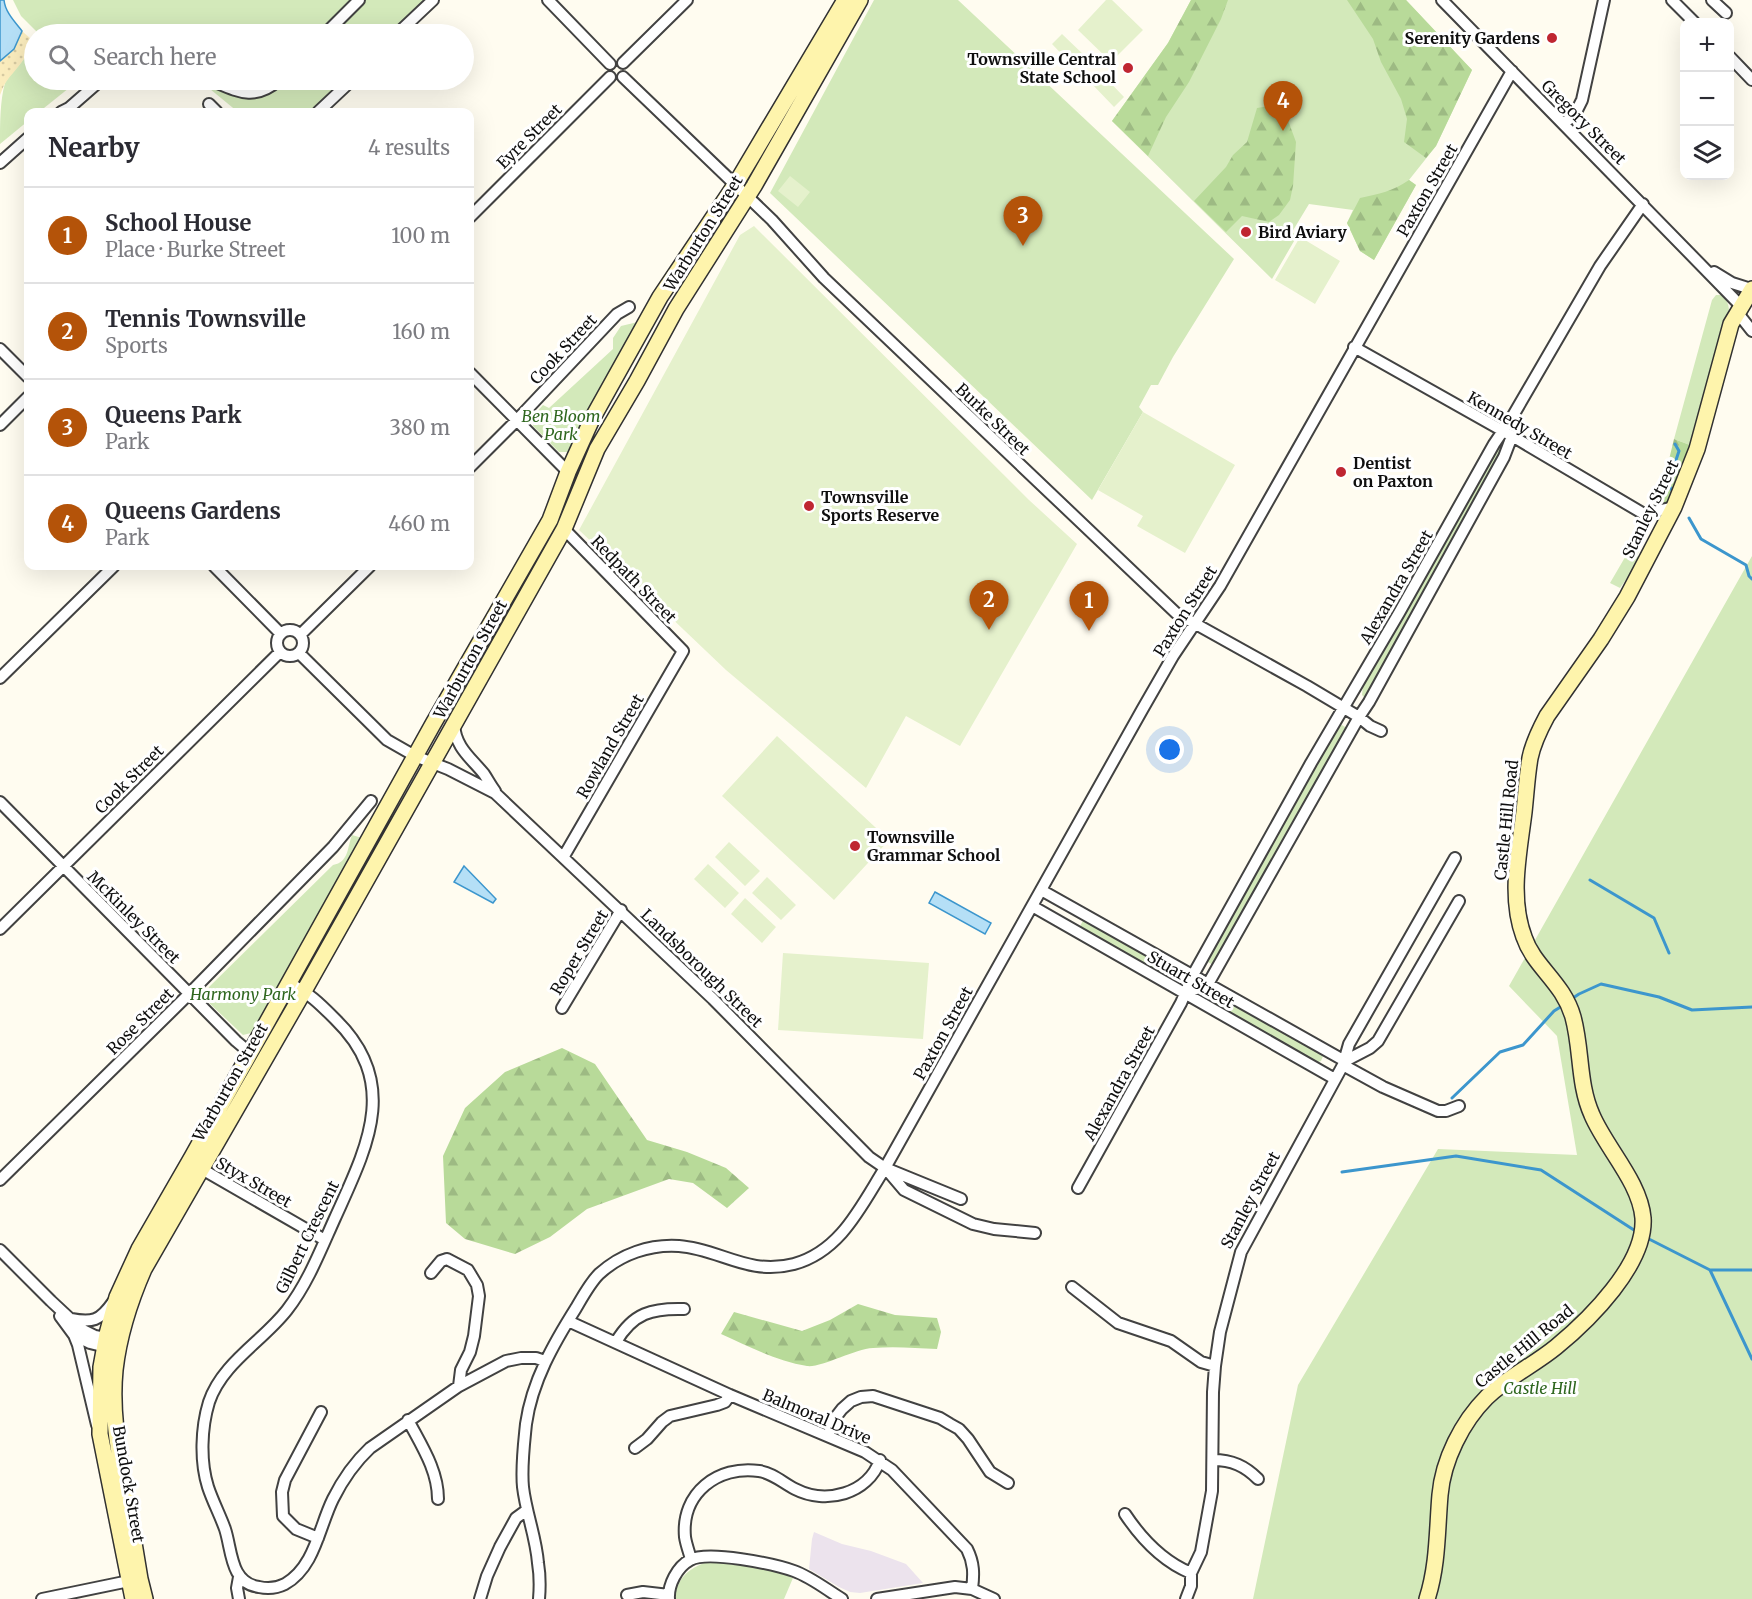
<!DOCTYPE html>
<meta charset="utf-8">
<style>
body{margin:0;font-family:Merriweather,serif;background:#f7f7f7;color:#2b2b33}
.controls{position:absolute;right:18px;top:18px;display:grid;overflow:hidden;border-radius:12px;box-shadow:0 6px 24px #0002}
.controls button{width:54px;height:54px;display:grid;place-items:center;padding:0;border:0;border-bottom:2px solid #e1e1e2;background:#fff;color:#2b2b33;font:30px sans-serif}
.you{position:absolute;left:1170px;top:750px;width:21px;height:21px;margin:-15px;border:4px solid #fff;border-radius:50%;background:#1a73e8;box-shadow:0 0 0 9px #1a73e833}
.badge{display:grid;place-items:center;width:39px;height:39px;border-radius:50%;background:#b45309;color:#fff;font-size:20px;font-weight:700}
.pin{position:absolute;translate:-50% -50px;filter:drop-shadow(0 2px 3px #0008)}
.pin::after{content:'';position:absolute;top:32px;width:21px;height:18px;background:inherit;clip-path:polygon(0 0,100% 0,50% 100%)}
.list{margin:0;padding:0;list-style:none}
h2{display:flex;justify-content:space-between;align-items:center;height:78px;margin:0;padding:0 24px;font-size:26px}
h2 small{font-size:20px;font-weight:400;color:#7c7c81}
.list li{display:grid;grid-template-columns:39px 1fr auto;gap:18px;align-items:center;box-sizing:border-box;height:96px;padding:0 24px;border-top:2px solid #e1e1e2}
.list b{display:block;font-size:22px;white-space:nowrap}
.list p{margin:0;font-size:20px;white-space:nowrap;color:#7c7c81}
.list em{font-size:20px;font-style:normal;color:#7c7c81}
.icon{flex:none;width:33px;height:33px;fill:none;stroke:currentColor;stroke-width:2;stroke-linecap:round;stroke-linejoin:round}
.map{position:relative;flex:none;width:1752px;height:1599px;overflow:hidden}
.search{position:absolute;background:#fff;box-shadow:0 6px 24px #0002;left:24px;top:24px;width:450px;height:66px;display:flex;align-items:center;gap:15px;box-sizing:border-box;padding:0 21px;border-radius:33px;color:#7c7c81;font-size:22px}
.panel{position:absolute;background:#fff;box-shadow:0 6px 24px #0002;left:24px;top:108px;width:450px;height:462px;border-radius:12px}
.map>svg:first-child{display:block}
</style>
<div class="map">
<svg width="1752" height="1599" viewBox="0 0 1752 1599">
<defs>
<pattern id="forest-firs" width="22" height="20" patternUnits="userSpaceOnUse" patternTransform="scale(1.5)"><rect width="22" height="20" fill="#b8da99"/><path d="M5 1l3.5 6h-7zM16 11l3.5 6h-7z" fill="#9dba83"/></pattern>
<pattern id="sand-dots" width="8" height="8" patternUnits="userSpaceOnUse" patternTransform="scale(1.5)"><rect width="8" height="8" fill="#faecbd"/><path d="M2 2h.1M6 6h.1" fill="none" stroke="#d5c9a1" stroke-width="1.8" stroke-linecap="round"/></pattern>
</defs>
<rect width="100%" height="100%" fill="#fffcf0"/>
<path fill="#ece3ed" d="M814,1532L842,1544L871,1551L906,1564L923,1583L860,1593L850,1592L839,1587L809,1569L812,1539Z"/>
<path fill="#d3e9ba" d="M13,0H423L390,34H37L38,33L21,16Z
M874,0H958L1234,259L1173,357L1158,385H1151L1139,407L1143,412L1092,500L770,193Z
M1191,0H1406L1472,70L1436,146L1409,180L1416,185L1374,260L1360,251L1347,223L1353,210L1309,204L1292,232L1297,236L1272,279L1112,121L1168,43Z
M34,36V80H79L39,112H28V121L0,144C0,125 0,100 5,83C14,68 30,58 31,39Z
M199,80H345L313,112H238Z
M1716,295H1722C1730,303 1732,314 1723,322L1690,445L1674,439L1712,300Z
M642,321L571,452H559L533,426L532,417L543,405L549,408L613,349V338L621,326Z
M1503,442H1504L1503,453L1367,697H1364L1362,695L1363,686L1495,453Z
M1638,535L1641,545L1637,556L1641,558L1620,588L1610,583Z
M1752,556V1599H1253L1298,1385L1438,1149L1577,1155L1557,1036L1509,986Z
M1342,725L1345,727V736L1215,966L1206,961L1329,740L1339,726Z
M352,835L362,838L255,1032L243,1035L207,1001L206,995L209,987L333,865C349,862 347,848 352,835Z
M1084,919L1168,967V972L1162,975L1079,928Z
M1210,990L1322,1052L1323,1056L1321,1061L1316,1063L1206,1000L1204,997L1205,994Z
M707,1562L770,1568L793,1578L784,1599H675C676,1579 689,1568 707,1562Z"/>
<path fill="url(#forest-firs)" d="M1191,0H1228L1221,19L1189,82L1166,117L1148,156L1112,121L1168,43Z
M1347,0H1406L1472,70L1436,146L1426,158L1404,142L1407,119L1401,99L1381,62L1373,39Z
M1282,104L1296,142L1293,186L1290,200L1279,215L1269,222L1242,216L1226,232L1194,201L1226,167L1233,155L1247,142L1257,108Z
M1409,180L1416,185L1374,260L1360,251L1347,223L1360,198C1379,194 1393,191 1409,180Z
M1674,439L1690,445L1669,504L1656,509L1659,501Z
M562,1048L595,1064L647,1140L687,1152L726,1168L749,1188L727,1208L693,1183L669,1179L587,1209L550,1237L515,1254L465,1239L446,1223L443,1156L465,1108L505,1072Z
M858,1304L895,1315L937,1318L941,1332L937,1349C916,1348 894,1346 873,1348C854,1349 821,1368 807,1366C776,1361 748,1346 721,1334L734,1312L802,1331L830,1320Z"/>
<path fill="url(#sand-dots)" d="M22,31L31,39C30,57 16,68 6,82C3,86 2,91 0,95V61L14,49Z"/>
<path fill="#e5f1cc" d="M1106,0H1112L1143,30L1111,62L1078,30Z
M1062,34L1086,57L1075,68L1052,44Z
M1101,73L1124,97L1114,107L1091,83Z
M790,176L810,192L798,207L778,191Z
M754,226L1029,500L1077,544L960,746L906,716L866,788L726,670L579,530L740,235Z
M1300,237L1340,261L1315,304L1275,280Z
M1143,412L1235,465L1185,553L1137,526L1143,516L1098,490Z
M777,736L889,840L834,900L722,796Z
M729,842L760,871L745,886L715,857Z
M708,864L739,893L725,908L694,879Z
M767,877L796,905L781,920L752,893Z
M745,898L776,927L762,943L731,914Z
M783,953L929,963L923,1039L778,1030Z"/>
<path fill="#b5dff6" stroke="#3c96cd" stroke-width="1.5" d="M0,0H4C5,12 15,22 22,31L14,49L0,61Z
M464,866L496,899L493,903L454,882Z
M935,892L991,923L985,934L929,903Z"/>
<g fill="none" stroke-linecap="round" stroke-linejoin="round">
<path stroke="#3c96cd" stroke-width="3" d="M1673,492L1668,484L1679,451L1675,444
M1689,518L1701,539L1746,565L1749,576L1752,579
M1590,880L1654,918L1669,953
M1570,1000L1579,994L1601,984L1659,997L1692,1010L1752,1007
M1452,1098L1500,1052L1523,1045L1554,1011L1562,1006
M1342,1172L1456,1156L1541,1170L1637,1232
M1645,1237L1710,1270H1752
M1710,1270L1752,1359"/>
<g stroke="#424242" stroke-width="14">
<path id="minor" d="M548,0L610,64
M1442,0L1741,306
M1672,0L1694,22
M1712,0L1726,13
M325,34L359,0
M397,34L433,0
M1730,57L1752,80
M623,63L687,0
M623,77L772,220L824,278L1176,613L1307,686L1359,717L1370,726L1381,731
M210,80C237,91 254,102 279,80
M233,80L254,83L267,80
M209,104L217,112
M61,112L69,108L101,80
M318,112L352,80
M1564,124L1576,112L1582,100L1604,0
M0,163L28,138
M470,217L610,77
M1714,272L1732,283L1751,289
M1737,312L1752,331
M1354,347L1512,436L1644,514L1674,507
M0,349L28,377
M470,373L568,472
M0,425L28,397
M470,467L516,421L617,314L629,307
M564,529L683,651L564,856
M214,566L281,634
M277 643a13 13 0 1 1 26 0a13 13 0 1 1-26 0Z
M300,635L370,566
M299,653L387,740L415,756L448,769L495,793L713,999L869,1157L885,1168L961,1199
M0,678L114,566
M454,724C455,747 471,758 484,774C488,780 491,786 495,791
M0,802L236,1041L249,1052
M1041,890L1345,1061L1370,1048L1378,1041L1459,901
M1032,906L1335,1079
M0,929L280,652
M289,983C310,994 318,1002 335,1019C401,1083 367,1147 335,1218C321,1249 308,1283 287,1310C263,1341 222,1363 209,1402C201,1428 200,1462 208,1487C213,1502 220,1515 225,1529C232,1550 230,1583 259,1587C268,1589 277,1588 285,1584C315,1567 319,1527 333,1499C343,1479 354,1463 370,1448L459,1386L506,1361L521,1358H536L545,1361
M1187,993L1208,984L1359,717L1369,702L1504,457L1512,436
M562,1008L621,910
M1343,1065L1383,1087L1438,1111H1446L1459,1106
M200,1168L325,1240
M887,1170L904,1190L973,1224L994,1229L1035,1233
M0,1180L189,994L333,847L371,801
M1078,1188L1181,1003L1193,975L1311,763L1399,613L1494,444L1511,419L1600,266L1643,204
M0,1250L51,1301L81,1329L95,1336L111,1339
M431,1273L441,1261L447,1259L468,1270L477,1285L479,1296L474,1336L470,1352L461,1370L459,1386
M1072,1287L1118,1323L1171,1341L1201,1362L1215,1366
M60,1316L74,1335L78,1345L97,1425
M71,1319C92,1323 100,1321 113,1302
M568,1321L730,1395L865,1452L892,1470L967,1549C974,1563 974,1574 972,1589
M74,1335L90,1343L110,1348
M616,1342C633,1313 652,1308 684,1309
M408,1420C421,1445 438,1470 438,1499
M828,1436L835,1418L842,1409L851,1401L861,1397L873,1396L940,1418L950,1424L959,1429L968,1439L990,1472L1008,1483
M635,1448L647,1439L662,1422L670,1416L717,1405L725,1402L730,1395
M1213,1460C1232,1460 1245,1466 1258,1479
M1125,1514C1141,1538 1164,1562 1191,1573
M318,1538L296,1529L283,1516L282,1492L285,1480L321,1412
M691,1559C689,1552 686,1544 685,1537C681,1493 718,1465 759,1471C773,1473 783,1483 795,1489C826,1505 868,1494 880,1460
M627,1595L643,1592L669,1595
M42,1599L129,1581
M239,1599L237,1588L239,1577
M480,1599L487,1576L500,1547L516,1518L527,1510
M539,1599C540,1587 540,1575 538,1563C536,1537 526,1513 523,1487C521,1467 524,1444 526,1424C532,1381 554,1343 576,1308C583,1296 590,1283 599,1274C621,1254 650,1244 679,1246C720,1249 748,1276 794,1264C841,1251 861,1206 885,1168L1142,710L1173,656L1220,586L1512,71
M669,1599C668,1585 677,1567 690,1560C708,1550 774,1564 794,1571C811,1577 827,1590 842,1599
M877,1599L955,1587L972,1589L994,1599
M1186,1599L1191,1586V1573L1201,1552L1212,1491L1213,1392L1215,1366L1220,1332L1241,1252L1343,1065L1349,1044L1455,858"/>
</g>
<g stroke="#313131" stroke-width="18">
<path id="secondary" d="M133,1599L100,1434L101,1367L107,1334L117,1297L139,1249L192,1157L433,724L550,520L568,472L592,419L660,297L735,185L845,0
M145,1599L140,1579C135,1549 130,1519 125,1489C118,1449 111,1410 115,1370C119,1335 130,1301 144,1269L304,991L564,529L597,449L637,381L676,309L754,186L860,0
M1427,1599C1438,1565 1437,1530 1440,1495C1443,1460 1462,1422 1487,1397C1508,1377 1534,1365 1556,1347C1589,1320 1646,1264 1643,1218C1640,1182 1606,1148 1592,1115C1578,1084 1582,1050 1573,1017C1563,982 1534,967 1524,937C1509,897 1519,853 1524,812C1526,794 1527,775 1530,758C1533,743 1540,729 1547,716L1601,639L1627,597L1674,507L1697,449L1731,324L1752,289"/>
</g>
<use href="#minor" stroke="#fff" stroke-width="10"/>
<use href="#secondary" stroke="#fef4ac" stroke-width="15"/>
</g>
<g fill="#bf2631" stroke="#fff" stroke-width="2">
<circle cx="1552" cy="38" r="6"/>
<circle cx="1128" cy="68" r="6"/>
<circle cx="1246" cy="232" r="6"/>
<circle cx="1341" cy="472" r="6"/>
<circle cx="809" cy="506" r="6"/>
<circle cx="855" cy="846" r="6"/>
</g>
<g text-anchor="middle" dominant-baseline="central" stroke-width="6" stroke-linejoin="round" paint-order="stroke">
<g font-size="16" font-weight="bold" fill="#0f0f0f" stroke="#fff" text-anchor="start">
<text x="1540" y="38" text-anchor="end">Serenity Gardens</text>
<text x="1116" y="59" text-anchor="end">Townsville Central<tspan x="1116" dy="18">State School</tspan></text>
<text x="1258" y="232">Bird Aviary</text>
<text x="1353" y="463">Dentist<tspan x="1353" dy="18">on Paxton</tspan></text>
<text x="821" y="497">Townsville<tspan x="821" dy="18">Sports Reserve</tspan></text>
<text x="867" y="837">Townsville<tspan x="867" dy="18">Grammar School</tspan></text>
</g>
<g font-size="16" fill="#0f0f0f" stroke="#fff">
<text transform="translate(1584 122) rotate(45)">Gregory Street</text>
<text transform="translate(529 136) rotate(-45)">Eyre Street</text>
<text transform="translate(1427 190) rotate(-60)">Paxton Street</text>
<text transform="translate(703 233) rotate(-58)">Warburton Street</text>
<text transform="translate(563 349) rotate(-47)">Cook Street</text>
<text transform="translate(993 419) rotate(44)">Burke Street</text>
<text transform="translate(1520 425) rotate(30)">Kennedy Street</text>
<text transform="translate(1650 509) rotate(-64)">Stanley Street</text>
<text transform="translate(634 579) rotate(46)">Redpath Street</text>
<text transform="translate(1396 587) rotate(-60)">Alexandra Street</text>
<text transform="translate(1185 611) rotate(-58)">Paxton Street</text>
<text transform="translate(470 659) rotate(-61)">Warburton Street</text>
<text transform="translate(610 746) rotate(-60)">Rowland Street</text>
<text transform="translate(129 779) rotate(-45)">Cook Street</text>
<text transform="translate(1506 820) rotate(-84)">Castle Hill Road</text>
<text transform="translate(134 917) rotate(45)">McKinley Street</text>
<text transform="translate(579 952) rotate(-59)">Roper Street</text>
<text transform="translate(702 968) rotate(44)">Landsborough Street</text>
<text transform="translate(1191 979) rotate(30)">Stuart Street</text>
<text transform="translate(140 1021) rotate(-45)">Rose Street</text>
<text transform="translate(943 1033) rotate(-61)">Paxton Street</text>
<text transform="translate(230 1082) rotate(-60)">Warburton Street</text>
<text transform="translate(1119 1083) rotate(-61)">Alexandra Street</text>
<text transform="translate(254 1182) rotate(30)">Styx Street</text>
<text transform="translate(1250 1200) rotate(-62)">Stanley Street</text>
<text transform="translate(307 1237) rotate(-64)">Gilbert Crescent</text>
<text transform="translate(1524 1346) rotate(-39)">Castle Hill Road</text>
<text transform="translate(817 1416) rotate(23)">Balmoral Drive</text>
<text transform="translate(129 1484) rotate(80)">Bundock Street</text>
</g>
<g font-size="16" font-style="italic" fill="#2f671f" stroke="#fff">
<text x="561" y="416">Ben Bloom<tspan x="561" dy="18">Park</tspan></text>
<text x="243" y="994">Harmony Park</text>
<text x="1540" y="1388">Castle Hill</text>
</g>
</g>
</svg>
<div class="controls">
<button>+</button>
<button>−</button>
<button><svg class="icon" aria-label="layers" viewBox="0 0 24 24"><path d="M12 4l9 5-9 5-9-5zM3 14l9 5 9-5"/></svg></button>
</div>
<div class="you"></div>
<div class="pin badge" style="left:1089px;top:631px">1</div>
<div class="pin badge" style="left:989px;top:630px">2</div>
<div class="pin badge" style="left:1023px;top:246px">3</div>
<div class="pin badge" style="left:1283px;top:131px">4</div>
<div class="search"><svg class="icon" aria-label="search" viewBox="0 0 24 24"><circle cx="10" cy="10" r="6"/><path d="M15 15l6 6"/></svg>Search here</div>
<section class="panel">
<h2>Nearby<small>4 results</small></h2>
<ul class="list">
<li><span class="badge">1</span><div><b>School House</b><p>Place · Burke Street</p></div><em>100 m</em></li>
<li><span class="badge">2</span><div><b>Tennis Townsville</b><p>Sports</p></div><em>160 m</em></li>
<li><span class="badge">3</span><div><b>Queens Park</b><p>Park</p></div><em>380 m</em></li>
<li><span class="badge">4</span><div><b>Queens Gardens</b><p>Park</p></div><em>460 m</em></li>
</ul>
</section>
</div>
